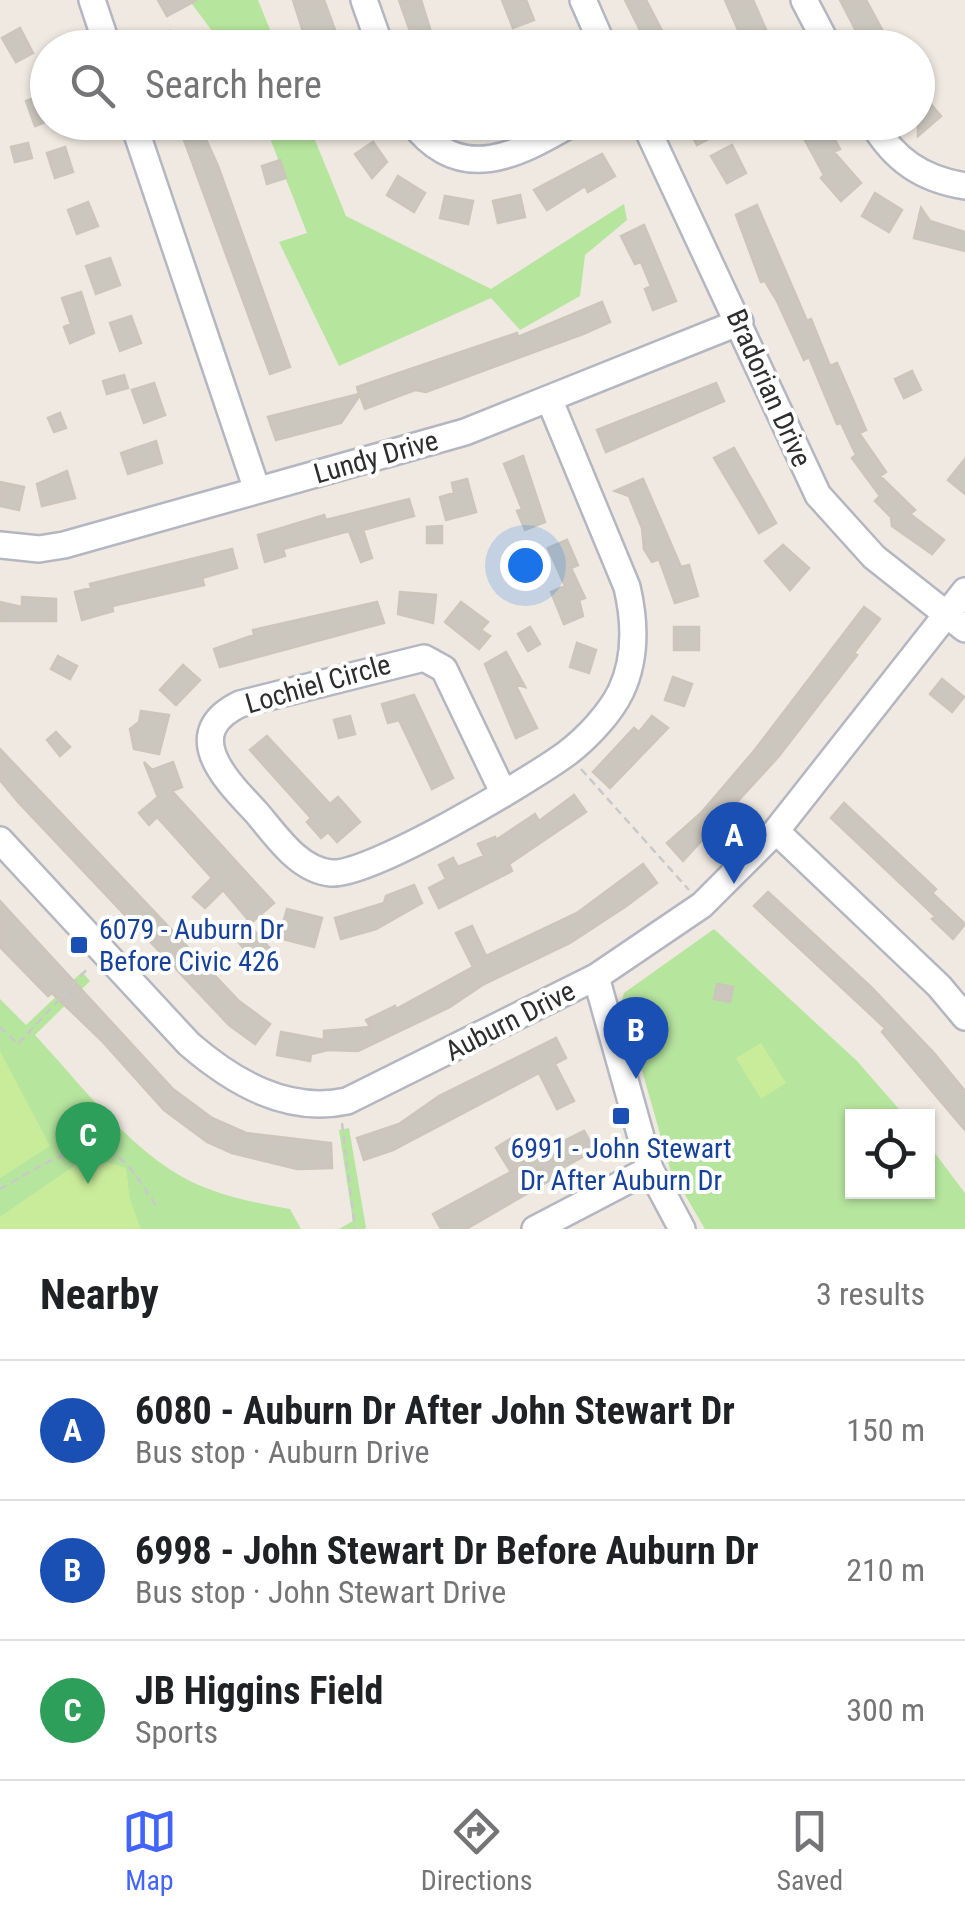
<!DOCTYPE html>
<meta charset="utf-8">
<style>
body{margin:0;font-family:"Roboto Condensed",sans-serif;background:#f2f2f2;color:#202124}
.controls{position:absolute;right:30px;bottom:30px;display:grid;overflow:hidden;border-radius:0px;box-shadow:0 2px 8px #0004}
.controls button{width:90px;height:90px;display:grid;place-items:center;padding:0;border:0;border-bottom:2px solid #e0e0e0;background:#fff;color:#202124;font:50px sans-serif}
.you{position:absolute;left:525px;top:565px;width:35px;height:35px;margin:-25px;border:8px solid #fff;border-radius:50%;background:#1a73e8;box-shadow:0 0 0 15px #1a73e833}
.badge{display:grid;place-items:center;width:65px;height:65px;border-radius:50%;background:#4264fb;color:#fff;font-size:32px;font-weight:700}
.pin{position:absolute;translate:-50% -82px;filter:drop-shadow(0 2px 5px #0008)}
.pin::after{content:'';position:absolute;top:52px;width:35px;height:30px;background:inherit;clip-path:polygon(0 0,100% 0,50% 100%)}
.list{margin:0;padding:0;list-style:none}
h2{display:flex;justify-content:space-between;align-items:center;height:130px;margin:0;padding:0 40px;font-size:42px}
h2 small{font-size:32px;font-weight:400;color:#757577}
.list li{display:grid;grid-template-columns:65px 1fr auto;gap:30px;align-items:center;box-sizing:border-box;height:140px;padding:0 40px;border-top:2px solid #e0e0e0}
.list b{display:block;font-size:38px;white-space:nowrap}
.list p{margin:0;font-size:32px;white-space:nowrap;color:#757577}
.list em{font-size:32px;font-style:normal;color:#757577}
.icon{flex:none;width:55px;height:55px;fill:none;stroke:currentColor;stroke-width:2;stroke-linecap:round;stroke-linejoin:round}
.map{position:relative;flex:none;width:965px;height:1229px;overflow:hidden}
.search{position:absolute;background:#fff;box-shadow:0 2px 8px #0004;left:30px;right:30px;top:30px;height:110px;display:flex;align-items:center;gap:25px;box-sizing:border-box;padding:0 35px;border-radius:55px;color:#757577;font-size:38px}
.sheet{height:550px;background:#fff}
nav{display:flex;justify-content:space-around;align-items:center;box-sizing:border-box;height:140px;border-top:2px solid #e0e0e0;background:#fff;font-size:28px;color:#757577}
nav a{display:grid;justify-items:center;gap:5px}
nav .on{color:#4264fb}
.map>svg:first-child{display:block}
</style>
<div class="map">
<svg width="965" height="1229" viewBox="0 0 965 1229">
<rect width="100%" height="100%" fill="#efe9e1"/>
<path fill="#b6e59e" d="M189,0H258L277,47H224Z
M264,123H308L346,216L491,289L624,204L627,220L585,255L580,296L520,330L491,298L339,366L279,242L307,233Z
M714,929L857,1061L905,1116H852V1192H928V1144L965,1193V1229H705L670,1169L622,1000L624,993Z
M82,972L90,981L35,1035C79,1082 123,1142 179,1175C213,1195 252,1202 290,1209L301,1229H0V999L26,1025Z
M349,1128L366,1228L364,1229H339L353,1221L339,1130Z"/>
<path fill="#c9ec9a" d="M761,1043L786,1083L761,1099L736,1058Z
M0,1051L50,1146L0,1178Z
M94,1158L126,1168L130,1200L141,1229H0V1217L81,1161Z"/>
<path fill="#cbc7bf" stroke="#cbc5ba" stroke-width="2.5" d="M158,0H197L167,16Z
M293,0H324L335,30L306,41Z
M399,0H421L436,48H416Z
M502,0H526L534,20L513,28Z
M625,0H646L671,48H649Z
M725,0H753L774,48H746Z
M840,0H866L892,48H865Z
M20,28L33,53L16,62L2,38Z
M170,31L175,48H132L131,47Z
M918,89L941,116L918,136Z
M44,94L48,121L35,126L26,101Z
M198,122L218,166L290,367L270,374L180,129Z
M254,122H297V125L259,138Z
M685,122H706L714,136L697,145Z
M795,122H825L840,149L834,152L861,183L841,201L821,178L824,175Z
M373,142L387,162L372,178L355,154Z
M28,143L32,158L15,162L11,147Z
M732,145L746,173L727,183L711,156Z
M65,147L73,172L55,178L47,153Z
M602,154L615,176L588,192L585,186L547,210L534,190Z
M280,160L286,178L267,184L262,166Z
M398,176L425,193L414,212L387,195Z
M875,193L902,210L889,232L862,216Z
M520,195L525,217L498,223L493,201Z
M445,196L473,201L468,224L440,218Z
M88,202L98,226L77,234L68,210Z
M757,205L807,321L811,319L830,366L837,363L866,430L859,433L886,472L880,476L915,510L910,514L944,540L932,554L892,526L891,517L875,501L880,496L852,458L856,455L841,423L837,424L809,357L804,360L777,301L765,281L761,282L736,215Z
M921,208L930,221L965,232V251L914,238Z
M644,225L676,301L653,310L645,289L651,286L641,262L635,264L621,236Z
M110,258L120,285L96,294L86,266Z
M81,292L94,333L70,343L64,327L71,324L62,298Z
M602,302L610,322L583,334L426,392L415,390L365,409L360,395L341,423L276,440L268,417L359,394L357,387L517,333L518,337Z
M131,316L141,343L120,351L110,323Z
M912,371L921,390L904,398L895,379Z
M124,375L128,388L107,394L103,381Z
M154,383L165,415L144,423L132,390Z
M716,383L724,401L606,452L597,430Z
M60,413L66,428L54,432L48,418Z
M156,441L162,463L128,474L121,453Z
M734,448L776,523L759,533L714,458Z
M523,456L545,522L525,530L517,511L522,509L504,464Z
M965,459V494L948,480Z
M67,471L75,498L42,506L37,484Z
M467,479L476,512L446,520L440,497L454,493L452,483Z
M643,479L681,567L689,565L698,596L675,603L659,559L652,562L644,549L642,528L629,496L615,491Z
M0,482L24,487L19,510L0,506Z
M409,499L414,516L363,530L372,558L361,562L349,531L283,549L285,556L265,562L258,535L324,515L326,520Z
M442,526V543H427V527Z
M567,540L578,565L571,568L585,598L579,600L583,616L564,624L551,592L565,586L548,548Z
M783,545L809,568L790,590L765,561Z
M232,549L237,568L202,578L204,585L112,606L113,611L82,620L75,592L91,588L90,584Z
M400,592L436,595L433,623L398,614Z
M22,597L56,599V621H0V602L22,607Z
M377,602L384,623L220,667L214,649L254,635L253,630Z
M461,602L488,622L481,630L490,636L479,649L445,622Z
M864,607L880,619L854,653L857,655L779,756L683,861L667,843L701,813L754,751Z
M530,627L540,644L528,651L518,634Z
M674,627H699V650H674Z
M577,643L596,650L589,673L570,667Z
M506,652L525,687L515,684L537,728L516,738L485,664Z
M58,656L77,666L70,679L51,669Z
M183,665L200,680L176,705L160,690Z
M673,677L692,684L684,706L665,700Z
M942,679L964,697L952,712L930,694Z
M414,695L453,778L432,789L399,720L388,723L382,704Z
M141,711L169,715L159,754L134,749L130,729L139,722Z
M350,716L355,734L339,738L334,720Z
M652,716L668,728L610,788L593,772L634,728L639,732Z
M56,732L70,747L60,756L47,740Z
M267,736L330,804L338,797L360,822L337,842L328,832L321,838L307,822L311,818L250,750Z
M0,749L239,1001L270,1024L255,1044L229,1025L18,802L0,780Z
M144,762L152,770L173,762L182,787L172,791L274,903L251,923L223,890L205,908L193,897L212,878L157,817L149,825L139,813L158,797Z
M574,795L586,812L509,864L512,871L439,908L429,888L446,879L439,865L453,858L458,867L484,856L478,844L495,837L496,840L535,814L539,821Z
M844,803L936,889L932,893L965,924L953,939L932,919L935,916L831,818Z
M643,864L657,883L625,907L570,943L484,984L450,1007L358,1051L328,1050L311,1054L310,1061L277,1055L281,1032L324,1040V1031L370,1027L366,1020L395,1006L396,1009L473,967L456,933L472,926L486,956L577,913Z
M414,885L422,903L376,929L341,939L335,918L384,903L386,896Z
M768,892L871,987L934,1053L965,1091V1130L882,1032L885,1028L754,906Z
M0,901L173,1089L212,1118L246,1133L331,1143L332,1168L297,1169L232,1153L207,1142L164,1110L101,1040L52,993L48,996L0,947Z
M287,909L322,918L314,947L279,938Z
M246,921L280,960L278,970L269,968L265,972L231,934Z
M717,984L733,987L730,1002L714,999Z
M556,1038L566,1058L555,1064L574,1101L557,1109L539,1073L393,1150L364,1160L357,1138L399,1124L439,1096Z
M584,1131L595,1150L557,1171L559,1175L466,1229H441L433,1214L511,1172L496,1148L510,1139L522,1162Z"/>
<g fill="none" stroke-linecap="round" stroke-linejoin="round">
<g stroke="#b4b7c1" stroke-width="30">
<path id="minor" d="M92,0L108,48
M364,0L381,48
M583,0L604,48
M804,0L829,48
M133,122L257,490
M412,122C461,187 519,154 574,122
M644,122L818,495L874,557L965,629
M872,122C894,160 922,179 965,186
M0,545L39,549L64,545L465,432L740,322
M503,792L444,669L424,658L240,704C178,734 228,782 256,812C276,835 298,870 331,873C370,876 529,781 566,754C586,739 610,714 621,691C636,659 635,621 627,587L550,401
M776,831L939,986L965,1017
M0,840L189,1044C233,1082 287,1114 347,1101L596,977L702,905L776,831L965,591
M596,977L650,1169L682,1229
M535,1229L650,1169"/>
</g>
<path stroke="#c9c9c9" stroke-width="2.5" stroke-dasharray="8 5" stroke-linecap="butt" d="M581,769L689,890
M0,1027L18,1044L89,967
M342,1123L355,1229
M0,1189C34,1171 88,1128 124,1162C137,1174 147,1193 157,1207"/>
<use href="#minor" stroke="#fff" stroke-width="25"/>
</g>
<g fill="#1a4fb4" stroke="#fff" stroke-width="4">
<rect x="69" y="935" width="20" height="20" rx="5"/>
<rect x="611" y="1106" width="20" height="20" rx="5"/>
</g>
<g text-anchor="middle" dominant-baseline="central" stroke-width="8" stroke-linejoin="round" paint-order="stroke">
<g font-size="28" fill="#2e2e2e" stroke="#fff">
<text transform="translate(769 388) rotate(66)">Bradorian Drive</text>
<text transform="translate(376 457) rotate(-16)">Lundy Drive</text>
<text transform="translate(318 684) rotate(-16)">Lochiel Circle</text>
<text transform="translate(510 1021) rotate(-27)">Auburn Drive</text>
</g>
<g font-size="28" fill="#164399" stroke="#fff" text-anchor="start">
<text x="99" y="929">6079 - Auburn Dr<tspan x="99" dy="32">Before Civic 426</tspan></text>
<text x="621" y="1148" text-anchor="middle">6991 - John Stewart<tspan x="621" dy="32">Dr After Auburn Dr</tspan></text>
</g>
</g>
</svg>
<div class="controls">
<button><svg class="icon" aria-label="locate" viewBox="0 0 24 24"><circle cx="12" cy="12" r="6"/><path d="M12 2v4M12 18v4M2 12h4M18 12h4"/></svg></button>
</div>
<div class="you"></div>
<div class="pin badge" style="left:734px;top:884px;background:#1a4fb4">A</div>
<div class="pin badge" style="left:636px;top:1079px;background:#1a4fb4">B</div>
<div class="pin badge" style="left:88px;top:1184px;background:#2e9e5b">C</div>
<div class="search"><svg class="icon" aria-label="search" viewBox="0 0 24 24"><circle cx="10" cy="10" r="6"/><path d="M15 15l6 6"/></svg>Search here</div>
</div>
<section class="sheet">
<h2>Nearby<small>3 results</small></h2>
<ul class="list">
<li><span class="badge" style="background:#1a4fb4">A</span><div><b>6080 - Auburn Dr After John Stewart Dr</b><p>Bus stop · Auburn Drive</p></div><em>150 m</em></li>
<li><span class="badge" style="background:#1a4fb4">B</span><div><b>6998 - John Stewart Dr Before Auburn Dr</b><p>Bus stop · John Stewart Drive</p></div><em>210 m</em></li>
<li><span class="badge" style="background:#2e9e5b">C</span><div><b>JB Higgins Field</b><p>Sports</p></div><em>300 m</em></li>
</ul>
</section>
<nav>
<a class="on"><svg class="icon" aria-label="map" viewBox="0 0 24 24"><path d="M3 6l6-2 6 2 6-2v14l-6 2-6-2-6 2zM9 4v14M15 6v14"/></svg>Map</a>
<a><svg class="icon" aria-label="directions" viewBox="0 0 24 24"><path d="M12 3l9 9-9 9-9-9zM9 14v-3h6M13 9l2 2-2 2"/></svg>Directions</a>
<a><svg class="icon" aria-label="saved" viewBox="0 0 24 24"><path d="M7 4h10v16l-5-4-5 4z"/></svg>Saved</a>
</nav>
